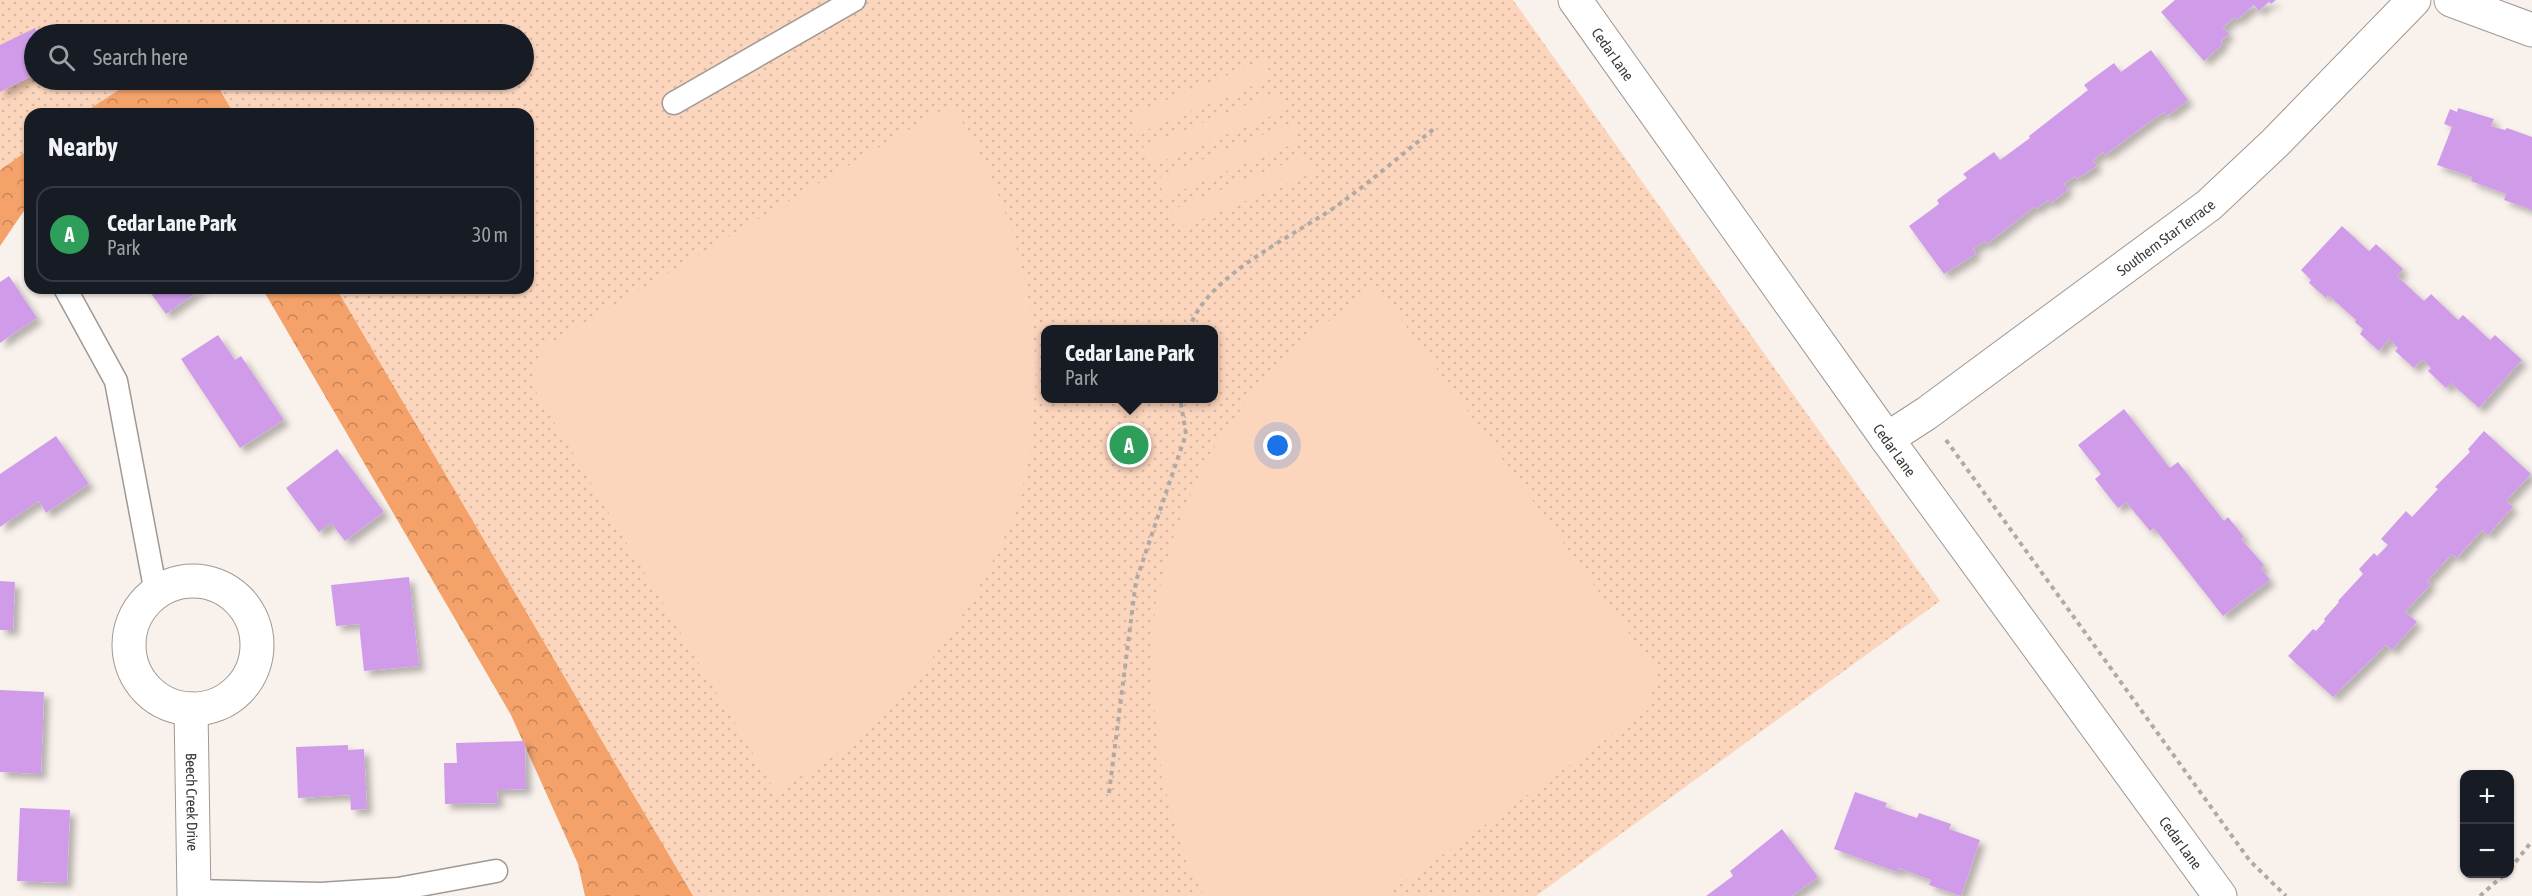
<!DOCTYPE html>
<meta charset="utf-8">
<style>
body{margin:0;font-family:"Asap Condensed",sans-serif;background:#242831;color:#f1f3f6}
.controls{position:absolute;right:18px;bottom:18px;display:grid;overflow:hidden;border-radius:12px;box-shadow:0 2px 4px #0004}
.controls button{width:54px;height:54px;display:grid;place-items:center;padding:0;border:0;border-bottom:2px solid #363941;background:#171b24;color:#f1f3f6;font:30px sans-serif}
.you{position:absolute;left:1278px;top:446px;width:21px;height:21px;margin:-15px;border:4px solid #fff;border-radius:50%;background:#1a73e8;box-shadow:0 0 0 9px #1a73e833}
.badge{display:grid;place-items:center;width:39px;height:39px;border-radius:50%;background:#cba0d1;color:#fff;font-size:20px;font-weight:700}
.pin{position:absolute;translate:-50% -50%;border:3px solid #fff;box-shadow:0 2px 6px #0006}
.popup{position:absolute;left:1041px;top:325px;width:177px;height:78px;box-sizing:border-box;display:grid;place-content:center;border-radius:12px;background:#171b24;filter:drop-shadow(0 2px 4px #0005);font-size:20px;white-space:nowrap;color:#9ea1a6}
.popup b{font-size:22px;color:#f1f3f6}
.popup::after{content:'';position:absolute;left:50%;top:100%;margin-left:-12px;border:12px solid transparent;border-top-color:#171b24}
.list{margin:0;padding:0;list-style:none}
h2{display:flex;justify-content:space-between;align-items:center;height:78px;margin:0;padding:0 24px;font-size:26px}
h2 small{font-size:20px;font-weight:400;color:#9ea1a6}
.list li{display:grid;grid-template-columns:39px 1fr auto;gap:18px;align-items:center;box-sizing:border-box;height:96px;margin:0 12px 12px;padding:0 12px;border:2px solid #363941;border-radius:18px}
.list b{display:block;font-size:22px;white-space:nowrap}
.list p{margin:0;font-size:20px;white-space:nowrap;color:#9ea1a6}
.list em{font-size:20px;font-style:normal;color:#9ea1a6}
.icon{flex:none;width:33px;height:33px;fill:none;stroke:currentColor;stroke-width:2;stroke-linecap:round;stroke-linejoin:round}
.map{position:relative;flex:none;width:2532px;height:896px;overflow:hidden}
.search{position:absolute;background:#171b24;box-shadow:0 2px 4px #0004;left:24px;top:24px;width:510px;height:66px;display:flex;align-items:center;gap:15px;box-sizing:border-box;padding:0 21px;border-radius:33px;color:#9ea1a6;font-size:22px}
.panel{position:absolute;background:#171b24;box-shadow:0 2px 4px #0004;left:24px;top:108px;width:510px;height:186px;border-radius:18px}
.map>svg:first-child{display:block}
</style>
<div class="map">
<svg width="2532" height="896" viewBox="0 0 2532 896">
<defs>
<pattern id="forest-crowns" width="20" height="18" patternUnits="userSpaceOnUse" patternTransform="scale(1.5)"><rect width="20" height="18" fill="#f4a26a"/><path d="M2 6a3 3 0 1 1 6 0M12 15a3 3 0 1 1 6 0" fill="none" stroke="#c78558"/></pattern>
<pattern id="park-dots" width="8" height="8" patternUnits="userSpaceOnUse" patternTransform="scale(1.5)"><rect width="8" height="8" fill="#fcd5bd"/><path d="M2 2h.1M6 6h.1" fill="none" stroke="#d9b8a3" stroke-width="1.8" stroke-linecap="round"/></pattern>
<filter id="shadow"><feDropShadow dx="5.5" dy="5.5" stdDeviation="3" flood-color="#0004"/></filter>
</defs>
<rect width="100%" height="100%" fill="#f9f1ec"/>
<path fill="url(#forest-crowns)" d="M34,80H274L303,114H30V202L0,246V93Z
M262,288H447L911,896H585L578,864L511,715Z"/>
<path fill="url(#park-dots)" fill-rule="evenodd" d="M0,0H1513L1940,601L1536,896H693L336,288H528V114H234L214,80H524V34H34V80H134L82,114H30V149L0,170ZM1045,330H1213V398H1045Z"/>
<path fill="#fcd5bd" d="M1265,60L1272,78L1137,134L1129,115Z
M1278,92L1286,110L1151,166L1143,147Z
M952,104L989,170L1013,234L1029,300L1036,365L1032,443L1018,509L985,577L952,632L903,697L862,738L776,792L532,385L540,349Z
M1292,123L1300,141L1165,197L1157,178Z
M1306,155L1313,173L1178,229L1171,210Z
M1376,285L1657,672L1648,710L1384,896H1205L1186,861L1162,778L1152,687L1155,605L1175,531L1206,459L1251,395L1306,338Z"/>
<path fill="#d09cea" filter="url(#shadow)" d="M2175,0H2276L2271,4L2269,2L2259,11L2254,5L2237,20L2235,17L2223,27L2229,34L2221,41L2223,44L2204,61L2161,12Z
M35,28L38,34H34V75L0,92V45Z
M2151,50L2188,100L2167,116L2165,112L2155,118L2105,155L2103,152L2093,160L2097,166L2077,179L2075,176L2064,184L2068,190L2051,203L2048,200L2036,209L2034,207L1987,244L1985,241L1973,249L1976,254L1944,274L1909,226L1939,204L1937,200L1967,178L1963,174L1994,152L2000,160L2030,138L2029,136L2088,90L2084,85L2114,63L2121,72Z
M2458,108L2494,119L2491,126L2505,130L2507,128L2532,137V210L2504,200L2506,194L2471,181L2472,177L2437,165L2452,127L2444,124L2450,109L2457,112Z
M2342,226L2369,251L2376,244L2403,269L2397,276L2424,301L2431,294L2458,320L2463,315L2490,340L2495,335L2522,360L2479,408L2451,383L2446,388L2428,371L2431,368L2422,359L2414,368L2395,351L2398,348L2389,339L2379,351L2360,334L2363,329L2355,322L2356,320L2328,295L2326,298L2309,283L2311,280L2301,270Z
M9,276L37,318L0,343V282Z
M147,288H203L166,314Z
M218,335L235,360L241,356L284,420L240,448L181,359Z
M2124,409L2170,468L2178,462L2224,521L2228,517L2244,537L2241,539L2264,565L2261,568L2270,580L2223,616L2154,528L2150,531L2126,502L2118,508L2095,479L2101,474L2078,445Z
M2484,431L2531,474L2506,501L2513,507L2488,535L2482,530L2457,558L2452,554L2427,581L2431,584L2405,612L2417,622L2392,650L2386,645L2333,697L2288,656L2313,629L2316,631L2325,621L2324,619L2339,602L2338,601L2363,574L2359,569L2374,553L2377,556L2388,545L2381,539L2406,511L2412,517L2438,489L2435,487L2470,452L2468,449Z
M56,436L89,484L46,513L39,501L0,527V474Z
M337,449L384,512L345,541L331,523L319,532L286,488Z
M409,577L419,666L364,671L359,624L336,626L331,585Z
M0,581L15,582L13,630H0Z
M0,690L44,692L41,774L0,772Z
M525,741L526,789L497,790L498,803L445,804L444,763H457L456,743Z
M348,745V750L364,749L367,809L351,810L350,795L298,798L296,747Z
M1855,792L1887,803L1885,807L1917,818L1919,813L1951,824L1949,829L1980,840L1961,896L1929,885L1931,880L1899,868L1897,872L1834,849Z
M20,808L70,810L67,883L17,881Z
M1782,829L1818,877L1792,896H1706L1733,876L1730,871Z"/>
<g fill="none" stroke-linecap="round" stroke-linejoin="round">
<g stroke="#a09894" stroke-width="25">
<path id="lane" d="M674,103L854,0
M65,288L116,381L156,593
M194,891L321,894L398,889L496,871"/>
</g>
<g stroke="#a09894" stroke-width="35">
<g id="street">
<path id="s1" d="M1575,0L1887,439L2220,896"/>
<path d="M2451,0L2532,30"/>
<path id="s2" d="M1887,439L1927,413L2209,205L2275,143L2414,0"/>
<circle cx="193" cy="645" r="64"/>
<path id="s3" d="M191,709L194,896"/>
</g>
</g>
<path stroke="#b0aaa6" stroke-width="4" stroke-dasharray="4.5 4.5" stroke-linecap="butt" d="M1189,330C1205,274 1300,234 1345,200C1376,177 1405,152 1435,128
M1946,440L2250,861L2286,896
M1109,793L1136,581L1186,434L1180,398
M2510,869L2532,841
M2480,896L2505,874"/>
<use href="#lane" stroke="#fff" stroke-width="22"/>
<use href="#street" stroke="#fff" stroke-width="33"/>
</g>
<g text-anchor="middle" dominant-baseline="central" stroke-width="5" stroke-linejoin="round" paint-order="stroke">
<g font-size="15" fill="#3d3937" stroke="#fff">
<text stroke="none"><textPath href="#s1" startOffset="66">Cedar Lane</textPath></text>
<text stroke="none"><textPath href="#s2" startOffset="344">Southern Star Terrace</textPath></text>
<text stroke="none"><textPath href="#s1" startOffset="552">Cedar Lane</textPath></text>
<text stroke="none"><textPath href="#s3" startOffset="93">Beech Creek Drive</textPath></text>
<text stroke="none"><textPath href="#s1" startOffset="1038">Cedar Lane</textPath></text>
</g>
</g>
</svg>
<div class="controls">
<button>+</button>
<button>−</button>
</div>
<div class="you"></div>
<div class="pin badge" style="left:1129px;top:445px;background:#2e9e5b">A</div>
<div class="popup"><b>Cedar Lane Park</b>Park</div>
<div class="search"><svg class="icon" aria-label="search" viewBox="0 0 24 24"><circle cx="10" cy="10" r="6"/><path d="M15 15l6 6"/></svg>Search here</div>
<section class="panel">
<h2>Nearby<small></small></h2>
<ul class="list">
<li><span class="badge" style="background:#2e9e5b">A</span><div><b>Cedar Lane Park</b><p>Park</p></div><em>30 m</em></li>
</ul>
</section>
</div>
